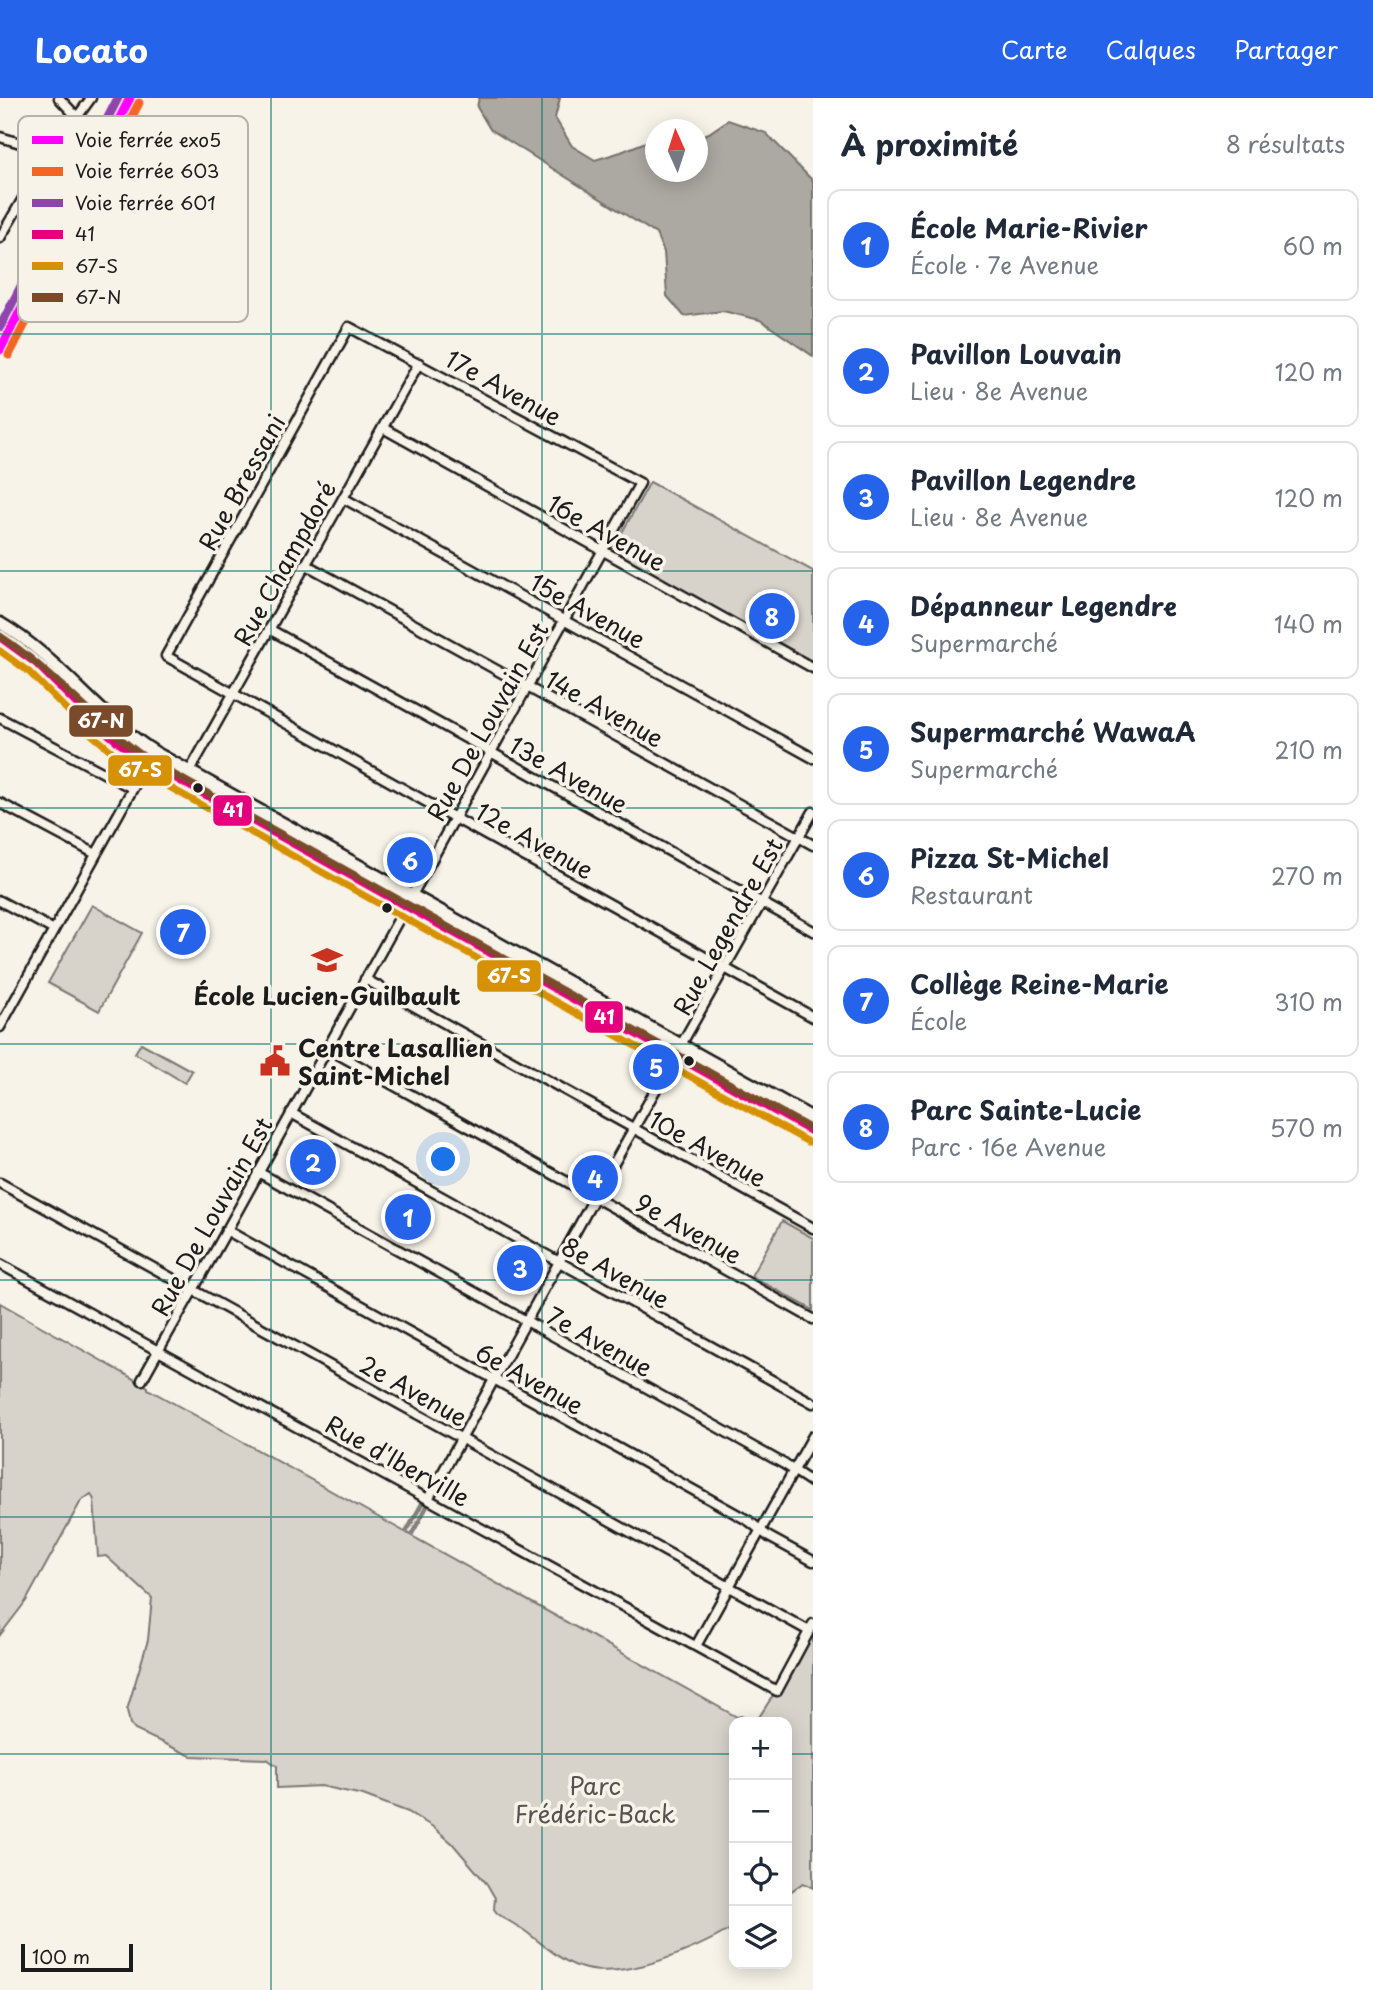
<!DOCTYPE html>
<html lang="fr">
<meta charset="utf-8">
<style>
body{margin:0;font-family:"Playpen Sans",sans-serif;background:#f6f6f7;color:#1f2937}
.controls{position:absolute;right:21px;bottom:21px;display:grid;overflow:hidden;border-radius:14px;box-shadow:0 4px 18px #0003}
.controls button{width:63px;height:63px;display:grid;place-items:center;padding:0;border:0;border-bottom:2px solid #e0e1e3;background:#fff;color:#1f2937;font:35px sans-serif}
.compass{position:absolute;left:645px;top:21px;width:63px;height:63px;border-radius:50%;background:#fff;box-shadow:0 4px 18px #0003;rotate:357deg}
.scale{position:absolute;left:21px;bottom:18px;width:112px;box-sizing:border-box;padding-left:7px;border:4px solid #1c1c1c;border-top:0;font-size:19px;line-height:24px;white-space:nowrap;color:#1c1c1c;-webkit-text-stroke:5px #f7f3e8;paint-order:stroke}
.you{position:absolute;left:444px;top:1062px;width:24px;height:24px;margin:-18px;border:5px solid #fff;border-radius:50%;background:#1a73e8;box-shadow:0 0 0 10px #1a73e833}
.badge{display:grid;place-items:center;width:46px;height:46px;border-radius:50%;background:#2563eb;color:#fff;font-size:23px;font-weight:700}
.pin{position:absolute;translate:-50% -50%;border:4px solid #fff;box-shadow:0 2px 7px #0006}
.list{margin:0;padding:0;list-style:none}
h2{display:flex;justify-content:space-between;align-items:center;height:91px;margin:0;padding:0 28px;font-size:30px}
h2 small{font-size:23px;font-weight:400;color:#747a83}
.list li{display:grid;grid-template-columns:46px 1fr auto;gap:21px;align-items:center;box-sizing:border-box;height:112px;margin:0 14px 14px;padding:0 14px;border:2px solid #e0e1e3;border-radius:14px}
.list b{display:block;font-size:26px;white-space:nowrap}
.list p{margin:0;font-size:23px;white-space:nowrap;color:#747a83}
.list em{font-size:23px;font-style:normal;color:#747a83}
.icon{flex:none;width:38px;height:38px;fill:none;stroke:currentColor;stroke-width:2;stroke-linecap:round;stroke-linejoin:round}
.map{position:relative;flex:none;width:813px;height:1892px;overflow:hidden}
header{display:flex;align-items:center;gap:42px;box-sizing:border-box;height:98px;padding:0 35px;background:#2563eb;color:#fff}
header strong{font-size:33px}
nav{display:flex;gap:38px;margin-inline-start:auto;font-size:24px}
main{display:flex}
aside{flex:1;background:#fff}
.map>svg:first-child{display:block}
</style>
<header>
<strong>Locato</strong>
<nav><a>Carte</a><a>Calques</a><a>Partager</a></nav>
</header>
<main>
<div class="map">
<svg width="813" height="1892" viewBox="0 0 813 1892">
<rect width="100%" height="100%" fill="#f7f3e8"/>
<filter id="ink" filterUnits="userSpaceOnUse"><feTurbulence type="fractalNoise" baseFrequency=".0143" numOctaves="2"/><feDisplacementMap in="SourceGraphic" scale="14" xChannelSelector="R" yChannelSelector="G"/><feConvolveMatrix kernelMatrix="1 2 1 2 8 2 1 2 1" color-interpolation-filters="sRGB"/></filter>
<g filter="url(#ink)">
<path fill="#d7d3cb" stroke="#7a7874" stroke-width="2" d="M650,384L813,473V564L615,454L614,449Z
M92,807L142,835L99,913L48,885Z
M141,945L192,973L185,985L135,955Z
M782,1123L813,1140V1212L751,1178Z
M0,1205L148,1289V1291L405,1434L421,1405L423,1406L407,1435L410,1437L426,1408L428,1409L412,1438L737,1619L741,1618L752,1624H734V1829C697,1851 623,1884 579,1869C560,1862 545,1848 529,1836C519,1828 507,1823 497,1815L494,1811L495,1800L487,1786L452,1745L433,1729L408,1714L363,1697L321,1688L277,1690V1668L267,1661L191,1658L135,1632L130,1626L127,1612L148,1542L152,1500L106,1458L98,1459L94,1402L91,1396L81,1403L26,1503L0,1537Z
M813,1526V1790L803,1785L787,1796V1624H756L784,1580Z"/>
<path fill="#aca9a2" stroke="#72716c" stroke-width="2" d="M479,0H560L555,20L572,48L595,62L621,54L648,43H655L656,74H698V39L709,35L728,22L766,35L813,83V258L760,222L723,213L684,218L667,198L664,154L656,136L490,31L477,9Z"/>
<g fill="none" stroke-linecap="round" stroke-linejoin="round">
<g stroke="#1c1c1c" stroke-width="13">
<path id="minor" d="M59,0L77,19
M0,39L37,50L49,57
M0,140L43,66L91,0
M383,330L813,570
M343,400L813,660
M305,466L813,747
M269,531L813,833
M0,620L132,690
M183,685L419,265
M0,705L96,756
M0,803L54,832
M365,881L813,1130
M0,929L147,665
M327,950L813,1221
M291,1015L813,1305
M258,1074L784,1366L813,1385
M0,1085L809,1533
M226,1132L749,1423L769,1439L813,1463
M0,1166L777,1593L813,1526
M142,1282C170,1231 200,1181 228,1130C364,881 504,634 640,385L349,229L166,558L448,716L455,720L813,919
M428,1401L592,1104L813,714
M696,1548L813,1338"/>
</g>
<g stroke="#1c1c1c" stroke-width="15">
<path id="major" d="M0,525C61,561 96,617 155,654L813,1020
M0,540L36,566L97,627L121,647L147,665L813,1035"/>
</g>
<use href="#minor" stroke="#f7f3e8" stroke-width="8"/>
<use href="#major" stroke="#f7f3e8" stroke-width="10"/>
<g stroke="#f7f3e8" stroke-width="12">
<path id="bus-1" d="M0,540L36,566L97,627L121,647L147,665L813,1035"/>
</g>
<g stroke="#f7f3e8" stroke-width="12">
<path id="bus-2" d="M0,553L29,574L90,635L115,656L142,674L808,1044"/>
</g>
<g stroke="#f7f3e8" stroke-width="12">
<path id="bus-3" d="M0,538C55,574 96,626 150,663L808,1029"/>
</g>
<use href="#bus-1" stroke="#e5007d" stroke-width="7"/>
<use href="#bus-2" stroke="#d69104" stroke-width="7"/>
<use href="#bus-3" stroke="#7a4b2a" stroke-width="7"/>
<g stroke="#f7f3e8" stroke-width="14">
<path id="rail-1" d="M0,252L130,0"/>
</g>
<g stroke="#f7f3e8" stroke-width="14">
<path id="rail-2" d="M9,257L139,5"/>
</g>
<g stroke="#f7f3e8" stroke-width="14">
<path id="rail-3" d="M0,229L118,0"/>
</g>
<use href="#rail-1" stroke="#f0f" stroke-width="9"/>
<use href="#rail-2" stroke="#f26522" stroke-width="9"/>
<use href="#rail-3" stroke="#8e44ad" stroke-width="9"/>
</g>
</g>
<path fill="none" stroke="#0f766e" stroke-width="2" stroke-opacity="0.55" d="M271,0V1892M542,0V1892M0,236H813M0,473H813M0,710H813M0,946H813M0,1182H813M0,1419H813M0,1656H734M787,1656H813"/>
<defs>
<g id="school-bare" transform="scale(2.415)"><path d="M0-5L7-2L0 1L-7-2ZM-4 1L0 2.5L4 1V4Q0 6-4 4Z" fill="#c8321e" stroke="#f7f3e8" stroke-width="2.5" paint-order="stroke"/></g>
<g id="civic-bare" transform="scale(2.415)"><path d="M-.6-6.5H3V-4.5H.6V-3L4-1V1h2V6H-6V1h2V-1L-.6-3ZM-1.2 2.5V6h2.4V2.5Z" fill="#c8321e" stroke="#f7f3e8" stroke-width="2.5" paint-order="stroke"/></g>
</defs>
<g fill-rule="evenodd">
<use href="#school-bare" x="327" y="862"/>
<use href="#civic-bare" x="275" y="963"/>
</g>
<g fill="#1c1c1c" stroke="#f7f3e8" stroke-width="2.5">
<circle cx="198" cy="690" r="6"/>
<circle cx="387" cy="810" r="6"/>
<circle cx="689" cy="963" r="6"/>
</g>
<g text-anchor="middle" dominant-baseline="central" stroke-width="7" stroke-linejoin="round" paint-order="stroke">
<g font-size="24" fill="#1c1c1c" stroke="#f7f3e8">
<text transform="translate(504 289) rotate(29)">17e Avenue</text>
<text transform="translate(241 384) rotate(-61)">Rue Bressani</text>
<text transform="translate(607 434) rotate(29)">16e Avenue</text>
<text transform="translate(284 465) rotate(-61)">Rue Champdoré</text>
<text transform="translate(588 512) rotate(29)">15e Avenue</text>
<text transform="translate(605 610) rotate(29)">14e Avenue</text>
<text transform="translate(487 623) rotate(-61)">Rue De Louvain Est</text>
<text transform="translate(569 676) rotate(29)">13e Avenue</text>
<text transform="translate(535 742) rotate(29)">12e Avenue</text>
<text transform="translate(727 828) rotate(-61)">Rue Legendre Est</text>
<text transform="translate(708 1050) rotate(29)">10e Avenue</text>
<text transform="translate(211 1118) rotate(-61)">Rue De Louvain Est</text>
<text transform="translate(689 1130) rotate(29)">9e Avenue</text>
<text transform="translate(616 1174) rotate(29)">8e Avenue</text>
<text transform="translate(600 1243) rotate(29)">7e Avenue</text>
<text transform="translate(530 1280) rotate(29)">6e Avenue</text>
<text transform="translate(414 1292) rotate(29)">2e Avenue</text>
<text transform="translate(398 1362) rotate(29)">Rue d'Iberville</text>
</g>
<g font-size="24" font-weight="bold" fill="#1c1c1c" stroke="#f7f3e8">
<text x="327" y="897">École Lucien-Guilbault</text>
<text x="298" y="949" text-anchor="start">Centre Lasallien<tspan x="298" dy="28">Saint-Michel</tspan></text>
</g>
<g font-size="24" fill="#545351" stroke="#f7f3e8">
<text x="595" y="1687">Parc<tspan x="595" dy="28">Frédéric-Back</tspan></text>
</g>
</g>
<rect x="18" y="18" width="230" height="206" rx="10" fill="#f7f3e8" stroke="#b5b2ab" stroke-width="2"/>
<rect x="32" y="38" width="31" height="8" fill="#f0f"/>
<rect x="32" y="69" width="31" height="9" fill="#f26522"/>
<rect x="32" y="101" width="31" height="8" fill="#8e44ad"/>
<rect x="32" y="132" width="31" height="9" fill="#e5007d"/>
<rect x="32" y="164" width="31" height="8" fill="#d69104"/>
<rect x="32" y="195" width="31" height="9" fill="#7a4b2a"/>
<g font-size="19" fill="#1c1c1c">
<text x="75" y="49">Voie ferrée exo5</text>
<text x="75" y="80">Voie ferrée 603</text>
<text x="75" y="112">Voie ferrée 601</text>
<text x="75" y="143">41</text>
<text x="75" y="175">67-S</text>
<text x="75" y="206">67-N</text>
</g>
<g stroke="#f7f3e8" stroke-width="2.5">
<rect x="68" y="606" width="66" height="34" rx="7" fill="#7a4b2a"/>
<rect x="107" y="656" width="66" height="33" rx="7" fill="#d69104"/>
<rect x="212" y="696" width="41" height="33" rx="7" fill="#e5007d"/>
<rect x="476" y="861" width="66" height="34" rx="7" fill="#d69104"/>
<rect x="584" y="902" width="40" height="34" rx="7" fill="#e5007d"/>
</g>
<g font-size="19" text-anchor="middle" font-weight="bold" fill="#fff">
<text x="101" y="630">67-N</text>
<text x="140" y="679">67-S</text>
<text x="233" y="719">41</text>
<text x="509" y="885">67-S</text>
<text x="604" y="926">41</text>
</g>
</svg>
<div class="controls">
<button>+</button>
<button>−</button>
<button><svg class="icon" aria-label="locate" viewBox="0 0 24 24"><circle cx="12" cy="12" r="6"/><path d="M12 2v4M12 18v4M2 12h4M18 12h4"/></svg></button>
<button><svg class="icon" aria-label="layers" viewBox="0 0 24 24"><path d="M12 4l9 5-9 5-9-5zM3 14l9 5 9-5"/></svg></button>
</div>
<svg class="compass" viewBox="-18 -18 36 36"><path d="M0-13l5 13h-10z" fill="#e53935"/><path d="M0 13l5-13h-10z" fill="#747a83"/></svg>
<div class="scale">100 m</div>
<div class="you"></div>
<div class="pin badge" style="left:408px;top:1119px">1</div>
<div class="pin badge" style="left:313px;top:1064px">2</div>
<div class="pin badge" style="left:520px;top:1170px">3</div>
<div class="pin badge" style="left:595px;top:1080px">4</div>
<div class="pin badge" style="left:656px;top:969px">5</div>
<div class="pin badge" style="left:410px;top:762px">6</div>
<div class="pin badge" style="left:183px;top:834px">7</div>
<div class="pin badge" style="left:772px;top:518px">8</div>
</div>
<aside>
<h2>À proximité<small>8 résultats</small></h2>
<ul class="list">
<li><span class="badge">1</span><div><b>École Marie-Rivier</b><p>École · 7e Avenue</p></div><em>60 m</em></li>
<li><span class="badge">2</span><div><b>Pavillon Louvain</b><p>Lieu · 8e Avenue</p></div><em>120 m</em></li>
<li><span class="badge">3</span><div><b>Pavillon Legendre</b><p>Lieu · 8e Avenue</p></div><em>120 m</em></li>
<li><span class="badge">4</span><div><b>Dépanneur Legendre</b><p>Supermarché</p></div><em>140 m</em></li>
<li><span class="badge">5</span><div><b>Supermarché WawaA</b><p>Supermarché</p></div><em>210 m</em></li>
<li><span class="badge">6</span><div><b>Pizza St-Michel</b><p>Restaurant</p></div><em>270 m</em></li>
<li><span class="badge">7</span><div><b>Collège Reine-Marie</b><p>École</p></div><em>310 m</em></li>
<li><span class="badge">8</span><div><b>Parc Sainte-Lucie</b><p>Parc · 16e Avenue</p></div><em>570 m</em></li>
</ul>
</aside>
</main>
